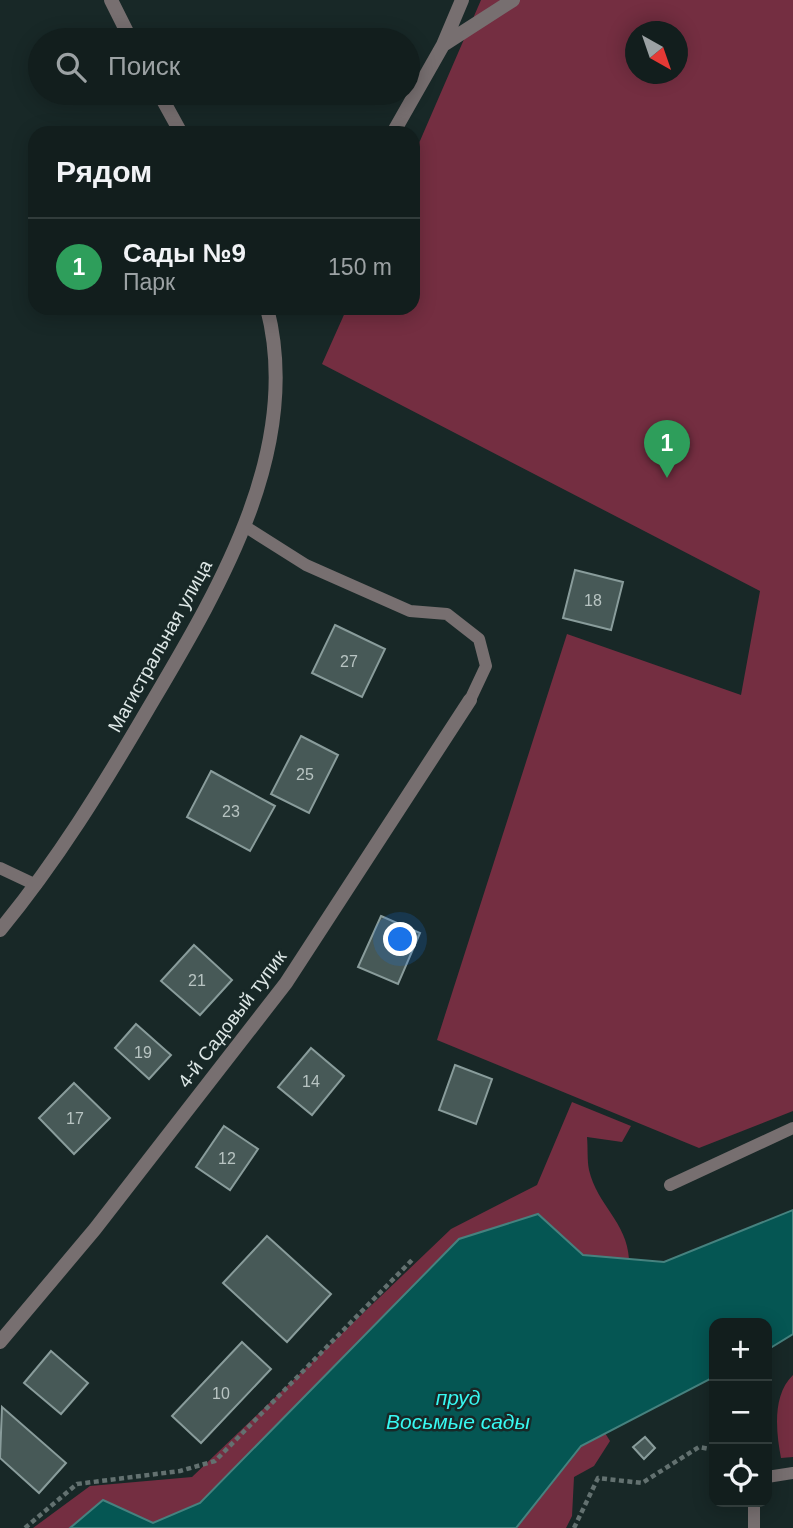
<!DOCTYPE html>
<html lang="ru">
<meta charset="utf-8">
<style>
body{margin:0;font-family:Arial,sans-serif;background:#1b2726;color:#f1f3f6}
.controls{position:absolute;right:21px;bottom:21px;display:grid;overflow:hidden;border-radius:14px;box-shadow:0 4px 18px #0003}
.controls button{width:63px;height:63px;display:grid;place-items:center;padding:0;border:0;border-bottom:2px solid #313c3b;background:#121e1d;color:#f1f3f6;font:35px sans-serif}
.compass{position:absolute;left:625px;top:21px;width:63px;height:63px;border-radius:50%;background:#121e1d;box-shadow:0 4px 18px #0003;rotate:140deg}
.you{position:absolute;left:401px;top:940px;width:24px;height:24px;margin:-18px;border:5px solid #fff;border-radius:50%;background:#1a73e8;box-shadow:0 0 0 10px #1a73e833}
.badge{display:grid;place-items:center;width:46px;height:46px;border-radius:50%;background:#2563eb;color:#fff;font-size:23px;font-weight:700}
.pin{position:absolute;translate:-50% -58px;filter:drop-shadow(0 2px 4px #0008)}
.pin::after{content:'';position:absolute;top:37px;width:24px;height:21px;background:inherit;clip-path:polygon(0 0,100% 0,50% 100%)}
.list{margin:0;padding:0;list-style:none}
h2{display:flex;justify-content:space-between;align-items:center;height:91px;margin:0;padding:0 28px;font-size:30px}
h2 small{font-size:23px;font-weight:400;color:#9ca2a4}
.list li{display:grid;grid-template-columns:46px 1fr auto;gap:21px;align-items:center;box-sizing:border-box;height:98px;padding:0 28px;border-top:2px solid #313c3b}
.list b{display:block;font-size:26px;white-space:nowrap}
.list p{margin:0;font-size:23px;white-space:nowrap;color:#9ca2a4}
.list em{font-size:23px;font-style:normal;color:#9ca2a4}
.icon{flex:none;width:38px;height:38px;fill:none;stroke:currentColor;stroke-width:2;stroke-linecap:round;stroke-linejoin:round}
.map{position:relative;flex:none;width:793px;height:1528px;overflow:hidden}
.search{position:absolute;background:#121e1d;box-shadow:0 4px 18px #0003;left:28px;top:28px;width:392px;height:77px;display:flex;align-items:center;gap:18px;box-sizing:border-box;padding:0 24px;border-radius:38px;color:#9ca2a4;font-size:26px}
.panel{position:absolute;background:#121e1d;box-shadow:0 4px 18px #0003;left:28px;top:126px;width:392px;height:189px;border-radius:21px}
.map>svg:first-child{display:block}
</style>
<div class="map">
<svg width="793" height="1528" viewBox="0 0 793 1528">
<rect width="100%" height="100%" fill="#182827"/>
<path fill="#742e41" fill-rule="evenodd" d="M481,0H793V1111L699,1148L437,1040L567,634L741,695L760,591L322,364L347,308H413V157ZM636,32H678V74H636Z
M572,1102L631,1126L622,1142L587,1137C588,1147 587,1160 589,1170C597,1205 627,1222 629,1259L583,1255L537,1214L459,1239L200,1503L153,1523L103,1500L70,1528H33L90,1486L192,1477L451,1229L537,1185Z
M793,1375V1457L781,1458C776,1432 772,1395 793,1375Z
M605,1433L610,1441L594,1466L574,1477L572,1516L566,1528H516L581,1446Z"/>
<path fill="#055653" stroke="#46827f" stroke-width="2" d="M793,1210V1334L767,1350V1323H714V1377L581,1446L516,1528H70L103,1500L153,1523L200,1503L459,1239L538,1214L583,1255L664,1262Z"/>
<path fill="#475957" stroke="#899c9b" stroke-width="2" d="M575,570L623,582L611,630L563,618Z
M335,625L385,649L362,697L312,673Z
M301,736L338,755L309,813L271,794Z
M211,771L275,806L250,851L187,817Z
M381,916L420,933L398,984L358,967Z
M194,945L232,980L200,1015L161,981Z
M136,1024L171,1055L149,1079L115,1048Z
M311,1048L344,1076L312,1115L278,1087Z
M455,1065L492,1079L476,1124L439,1110Z
M74,1083L110,1118L74,1154L39,1118Z
M224,1126L258,1149L230,1190L196,1167Z
M267,1236L331,1294L287,1342L223,1283Z
M242,1342L271,1369L201,1443L172,1416Z
M51,1351L88,1383L61,1414L24,1383Z
M2,1407L66,1463L39,1493L0,1458Z
M645,1437L655,1448L644,1459L633,1447Z"/>
<g fill="none" stroke-linecap="round" stroke-linejoin="round">
<path stroke="#637170" stroke-width="4.5" stroke-dasharray="5 3.5" stroke-linecap="butt" d="M25,1528L77,1484L180,1471L215,1461L413,1259
M574,1528L598,1478L642,1483L699,1447L714,1450"/>
<path stroke="#776f70" stroke-width="12" d="M246,527L306,565L410,611L447,614L479,639L486,666L470,700
M0,868L36,885
M670,1185L793,1128
M767,1477L793,1473
M754,1502V1528"/>
<path stroke="#776f70" stroke-width="14" d="M443,45L513,0
M393,133L443,45L462,0
M0,1342L95,1229L286,983L470,700"/>
<path stroke="#776f70" stroke-width="14" d="M111,0L131,40
M159,93L181,133
M0,930C57,861 103,786 148,709C217,592 304,450 267,308"/>
</g>
<g text-anchor="middle" dominant-baseline="central" stroke-width="5" stroke-linejoin="round" paint-order="stroke">
<g font-size="16" fill="#b8c4c2">
<text x="593" y="600">18</text>
<text x="349" y="661">27</text>
<text x="305" y="774">25</text>
<text x="231" y="811">23</text>
<text x="197" y="980">21</text>
<text x="143" y="1052">19</text>
<text x="311" y="1081">14</text>
<text x="75" y="1118">17</text>
<text x="227" y="1158">12</text>
<text x="221" y="1393">10</text>
</g>
<g font-size="19" fill="#dde7e6" stroke="#182827">
<text transform="translate(160 646) rotate(-61)">Магистральная улица</text>
<text transform="translate(232 1019) rotate(-53)">4-й Садовый тупик</text>
</g>
<g font-size="21" font-style="italic" fill="#37f9f2" stroke="#182827">
<text x="458" y="1397">пруд<tspan x="458" dy="24">Восьмые сады</tspan></text>
</g>
</g>
</svg>
<div class="controls">
<button>+</button>
<button>−</button>
<button><svg class="icon" aria-label="locate" viewBox="0 0 24 24"><circle cx="12" cy="12" r="6"/><path d="M12 2v4M12 18v4M2 12h4M18 12h4"/></svg></button>
</div>
<svg class="compass" viewBox="-18 -18 36 36"><path d="M0-13l5 13h-10z" fill="#e53935"/><path d="M0 13l5-13h-10z" fill="#9ca2a4"/></svg>
<div class="you"></div>
<div class="pin badge" style="left:667px;top:478px;background:#2e9e5b">1</div>
<div class="search"><svg class="icon" aria-label="search" viewBox="0 0 24 24"><circle cx="10" cy="10" r="6"/><path d="M15 15l6 6"/></svg>Поиск</div>
<section class="panel">
<h2>Рядом<small></small></h2>
<ul class="list">
<li><span class="badge" style="background:#2e9e5b">1</span><div><b>Сады №9</b><p>Парк</p></div><em>150 m</em></li>
</ul>
</section>
</div>
